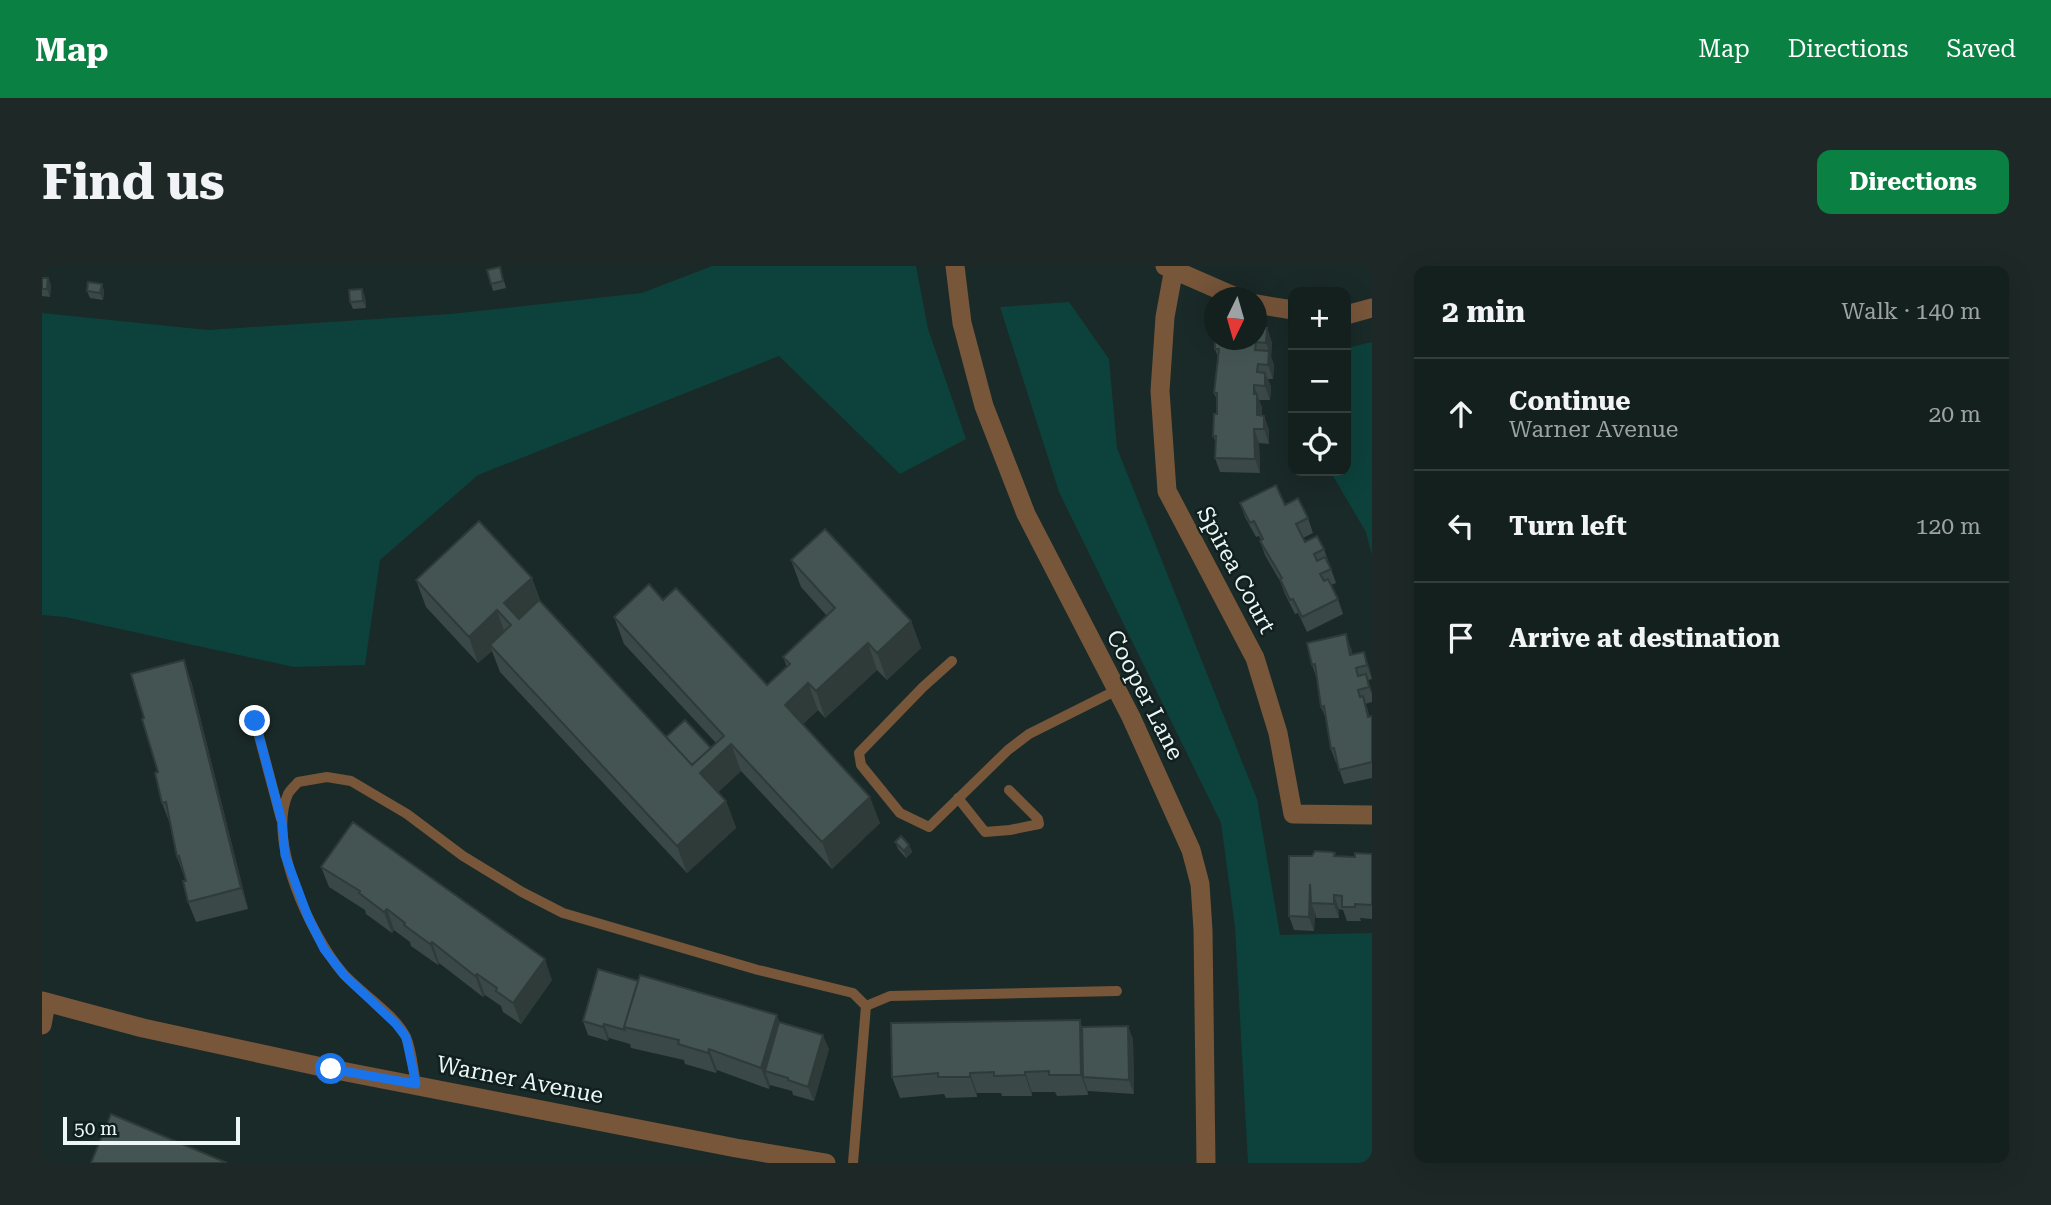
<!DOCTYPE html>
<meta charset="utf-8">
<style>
body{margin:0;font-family:"Roboto Serif",serif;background:#1d2827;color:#f1f3f6}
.controls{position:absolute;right:21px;top:21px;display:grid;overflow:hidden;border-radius:14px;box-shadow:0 7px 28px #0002}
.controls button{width:63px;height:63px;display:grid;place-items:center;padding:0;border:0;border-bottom:2px solid #333e3c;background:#14201e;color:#f1f3f6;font:35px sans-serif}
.compass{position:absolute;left:1162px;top:21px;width:63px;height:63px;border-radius:50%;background:#14201e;box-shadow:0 7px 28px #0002;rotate:185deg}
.scale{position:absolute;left:21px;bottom:18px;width:177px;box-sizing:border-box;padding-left:7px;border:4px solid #ecf6f5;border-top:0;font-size:19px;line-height:24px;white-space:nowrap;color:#ecf6f5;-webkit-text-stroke:5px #10201e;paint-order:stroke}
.stop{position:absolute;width:21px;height:21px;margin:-16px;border:5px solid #1a73e8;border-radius:50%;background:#fff}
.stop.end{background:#1a73e8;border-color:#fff;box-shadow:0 2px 7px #0008}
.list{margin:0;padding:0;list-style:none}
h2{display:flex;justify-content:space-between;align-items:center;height:91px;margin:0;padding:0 28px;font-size:30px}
h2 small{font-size:23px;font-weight:400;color:#9da3a4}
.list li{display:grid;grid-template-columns:46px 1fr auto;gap:21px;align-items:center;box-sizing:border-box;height:112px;padding:0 28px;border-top:2px solid #333e3c}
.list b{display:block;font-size:26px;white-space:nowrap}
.list p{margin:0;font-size:23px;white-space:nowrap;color:#9da3a4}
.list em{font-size:23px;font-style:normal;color:#9da3a4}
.icon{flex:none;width:38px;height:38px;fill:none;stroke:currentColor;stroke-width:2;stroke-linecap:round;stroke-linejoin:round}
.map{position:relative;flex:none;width:1330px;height:897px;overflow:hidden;border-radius:14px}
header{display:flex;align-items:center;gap:42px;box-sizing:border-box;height:98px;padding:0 35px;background:#0b8043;color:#fff}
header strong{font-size:33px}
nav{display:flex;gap:38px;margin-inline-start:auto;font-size:24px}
.intro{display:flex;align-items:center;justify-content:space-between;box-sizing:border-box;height:168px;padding:0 42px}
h1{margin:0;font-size:49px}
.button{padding:18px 32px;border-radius:14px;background:#0b8043;color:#fff;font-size:24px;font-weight:700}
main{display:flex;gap:42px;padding:0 42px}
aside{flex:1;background:#14201e;border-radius:14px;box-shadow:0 7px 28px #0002}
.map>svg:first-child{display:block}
</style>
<header>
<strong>Map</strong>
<nav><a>Map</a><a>Directions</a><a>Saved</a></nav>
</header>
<div class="intro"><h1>Find us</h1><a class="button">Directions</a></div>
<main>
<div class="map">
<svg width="1330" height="897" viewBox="0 0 1330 897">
<rect width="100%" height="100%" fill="#1a2a28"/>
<path fill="#0d413b" d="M670,0H874L886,63L924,173L858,208L737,90L436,209L338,294L323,399L252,401L23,351L0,349V47L166,64L409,48L600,27Z
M1027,36L1067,93L1075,182L1215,533L1238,669L1330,667V897H1206L1193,661L1179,557L1017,226L958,41Z
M1330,76V289L1324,266L1288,205H1304V82Z"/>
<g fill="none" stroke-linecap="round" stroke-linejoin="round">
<path stroke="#77563a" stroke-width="10" d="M910,395L881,421L817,487L819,499L858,547L887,561L966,484L987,468L1075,424
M213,455L239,553
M916,532L943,566L968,564L997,558L996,553L967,524
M824,740L848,730L1075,725
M374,818C371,803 370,785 364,771C352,747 318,727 300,706C269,669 225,576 246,528C248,524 253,520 256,516L285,511L309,515L365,548L421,590L480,626L521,647L716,704L811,727L824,740L811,897"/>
<path stroke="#77563a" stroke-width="19" d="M1123,0L1196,32
M1132,2L1123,51L1118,125L1125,225L1213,392L1236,467L1251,548L1330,549
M1214,38L1251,44
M1304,49L1330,42
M0,759L4,737"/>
<path stroke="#77563a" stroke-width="19" d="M913,0L920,57L942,140L984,248L1089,451L1149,584L1158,618L1161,664L1164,897
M0,735L101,762L289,803L694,882L784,897"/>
</g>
<path fill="#3a4847" d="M458,1L464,22L451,25L449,18Z
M0,12H6L9,19L8,31L0,30Z
M60,18L62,25L61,34L48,32L45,25Z
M323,30L324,42L311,43L308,36Z
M1225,62L1230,77L1229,91L1232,99L1231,113H1226L1229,121L1228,134H1217L1220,142V150H1222L1227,164V178L1217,177L1218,207L1178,206L1173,192L1174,177L1171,170L1175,148V134L1172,127L1176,91L1173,83Z
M1198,237L1243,239L1266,252L1271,267L1261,272L1263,276L1282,283L1294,317L1289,319L1296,333L1301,348L1265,366L1256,347L1253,348L1243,328L1238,315L1223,289L1218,275L1219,274L1217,270L1214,271L1203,251Z
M749,294L869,355L879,382L845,414L835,404L783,452L776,444L761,458L838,557L790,603L699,505L676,526L684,535L694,562L645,607L458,406L450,385L436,397L384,341L374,314L490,312L499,337L624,471L669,482L674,477L582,378L572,351L621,334L725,419L745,401L741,391L785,350L759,321Z
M1309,382L1310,389L1322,386L1330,413L1326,414L1330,427V436L1323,438L1327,451L1330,450V512L1302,518L1295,497H1294L1289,483L1285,455L1279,441L1275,413L1270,399Z
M149,415L206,643L154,656L146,636L144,615L135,591L128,558L120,537L116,506L102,452Z
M853,576L867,579L870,586L864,592L856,583Z
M1330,588V653L1318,652L1319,655H1305L1301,644L1297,643V652H1274L1273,647L1272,665L1252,664L1247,650L1294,590L1313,591Z
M279,601L510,714L479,758L461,746L459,740L443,729L441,731L397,697L396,699L369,680L368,676L352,664L350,667L324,648L323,644L287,621Z
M541,755L737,756L787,783L772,835L751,829L750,825L728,819L727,823L675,804L674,807L643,798L642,794L589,782L588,778L567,772L566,775L546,769Z
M1086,760L1091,774L1092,828L1046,825V829L1015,830L1013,826H990V830H960L959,827H935V831L904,832L902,828L858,832L850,811Z"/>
<path fill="#2f3b39" d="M6,12L9,19L8,31L5,23Z
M60,18L62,25L61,34L58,27Z
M320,23L323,30L324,42L321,35Z
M1225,62L1230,77L1229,91L1224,77Z
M1227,85L1232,99L1231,113L1226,99Z
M1223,107L1229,121L1228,134L1223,120Z
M1212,119L1220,142V164L1215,149L1212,128Z
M1222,150L1227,164V178L1222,163Z
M1212,163L1217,177L1218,207L1213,193Z
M490,312L499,339L472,364L462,337Z
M455,344L464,371L448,379L450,385L436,397L427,371Z
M869,355L879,382L845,414L835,387Z
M1304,368L1309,382L1313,403L1308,389Z
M826,377L835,404L783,452L774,425Z
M1322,386L1327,400L1330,413L1325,399Z
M142,394L149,415L206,643L199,622Z
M1324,408L1329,422L1330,430L1327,421Z
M766,417L776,444L752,466L743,439Z
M1321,430L1326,444L1330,463L1326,451Z
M689,478L699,505L668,534L651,500Z
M828,531L838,557L790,603L780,576Z
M684,535L694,562L645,607L635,580Z
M867,579L870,586L864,592L862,585Z
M1268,618L1269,637L1273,647L1272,665L1267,651Z
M1292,629L1297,643V652L1292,638Z
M345,643L352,664L350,667L342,646Z
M390,676L397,697L396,699L388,678Z
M503,693L510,714L479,758L471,737Z
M435,708L443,729L441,731L433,710Z
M735,749L743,770L723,805L728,819L727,823L719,802Z
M1038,754L1045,775L1041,811L1046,825V829L1039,809Z
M562,758L567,772L566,775L561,761Z
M1086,760L1091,774L1092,828L1087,814Z
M781,769L787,783L772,835L766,821Z
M667,783L675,804L674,807L666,787Z
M983,806L990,826V830L983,809Z
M928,807L935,827V831L928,811Z"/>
<path fill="#435452" stroke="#2f3b39" stroke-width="2" d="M458,1L461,15L449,18L445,4Z
M0,12H6L5,23H0Z
M46,16L60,18L58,27L45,25Z
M320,23L321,35L308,36L307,24Z
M1214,62H1225L1224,77L1214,76L1213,84L1227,85L1226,99L1216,98L1215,106L1223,107V120L1212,119V128H1215V149L1222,150V163H1212L1213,193L1173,192L1174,170H1171L1172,148H1175V127H1172L1177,83H1173V74H1214Z
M1234,219L1243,239L1256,232L1266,252L1254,258L1263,276L1275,270L1282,283L1272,288L1275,295L1283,291L1289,303L1278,308L1282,315L1286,313L1296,333L1260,351L1251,333L1248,334L1238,313L1240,312L1218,275L1221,273L1212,255L1208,257L1198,237Z
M437,255L490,312L462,337L477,353L497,334L650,499L682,470L572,351L607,318L621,334L634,322L725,419L748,398L741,391L793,342L749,294L783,263L869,355L835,387L826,377L774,425L766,417L743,439L828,531L780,576L689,478L658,507L684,535L635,580L448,379L469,359L455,344L427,371L374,314Z
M1304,368L1308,389L1322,386L1325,399L1314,402L1316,410L1324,408L1327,421L1316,424L1318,431L1321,430L1326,451L1330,450V496L1297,504L1292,482L1289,483L1282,440L1279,441L1273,398L1270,399L1265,377Z
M142,394L199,622L146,636L141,615H144L137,590L135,591L124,536L120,537L113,507L116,506L100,453L102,452L89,408Z
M643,454L669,482L650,499L624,471Z
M311,556L503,693L471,737L454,725L455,722L435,708L433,710L390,676L388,678L362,659L363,657L345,643L342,646L317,627L318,625L279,601Z
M859,570L867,579L862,585L853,576Z
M1273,585L1289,586L1293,587L1292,590L1313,591V587L1330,588V639L1313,638V641H1300V630L1292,629V638L1269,637L1268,618L1267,651L1247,650V590H1270Z
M556,703L596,715L582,761L583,764L562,758L561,761L541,755Z
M598,709L735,749L719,802L667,783L666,787L636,778L637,774L582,761Z
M1038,754L1039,809H1007V805L983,806V809L952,810V806L928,807V811H896V807L850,811L849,757Z
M737,756L781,769L766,821L746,814V812L723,805Z
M1086,760L1087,814L1041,811L1040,761Z
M69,848L185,897H49Z"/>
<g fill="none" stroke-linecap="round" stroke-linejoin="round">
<path stroke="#1a73e8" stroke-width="9" d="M213,455L240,556L243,589L266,651L282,683L302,709L354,758L364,771L374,818L289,803"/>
</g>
<g text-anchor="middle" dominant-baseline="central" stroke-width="5" stroke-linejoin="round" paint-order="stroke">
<g font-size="23" fill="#ecf6f5" stroke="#10201e">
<text transform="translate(1194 304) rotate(62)">Spirea Court</text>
<text transform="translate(1103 429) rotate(63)">Cooper Lane</text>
<text transform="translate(478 814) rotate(11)">Warner Avenue</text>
</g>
</g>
</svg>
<div class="controls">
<button>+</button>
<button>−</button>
<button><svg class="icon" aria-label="locate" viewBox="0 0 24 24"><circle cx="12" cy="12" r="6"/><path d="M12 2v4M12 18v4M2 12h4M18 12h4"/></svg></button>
</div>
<svg class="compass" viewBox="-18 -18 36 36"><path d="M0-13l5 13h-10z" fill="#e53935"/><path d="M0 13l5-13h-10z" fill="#9da3a4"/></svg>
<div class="scale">50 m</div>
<div class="stop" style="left:289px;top:803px"></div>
<div class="stop end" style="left:213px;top:455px"></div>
</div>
<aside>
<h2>2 min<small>Walk · 140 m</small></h2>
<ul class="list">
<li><svg class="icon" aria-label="ahead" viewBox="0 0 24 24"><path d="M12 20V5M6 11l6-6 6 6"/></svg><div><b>Continue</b><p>Warner Avenue</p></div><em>20 m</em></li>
<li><svg class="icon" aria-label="left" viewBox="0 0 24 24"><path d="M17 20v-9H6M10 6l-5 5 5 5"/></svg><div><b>Turn left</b></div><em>120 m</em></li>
<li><svg class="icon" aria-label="arrive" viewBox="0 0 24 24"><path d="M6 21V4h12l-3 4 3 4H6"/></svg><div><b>Arrive at destination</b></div></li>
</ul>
</aside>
</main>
